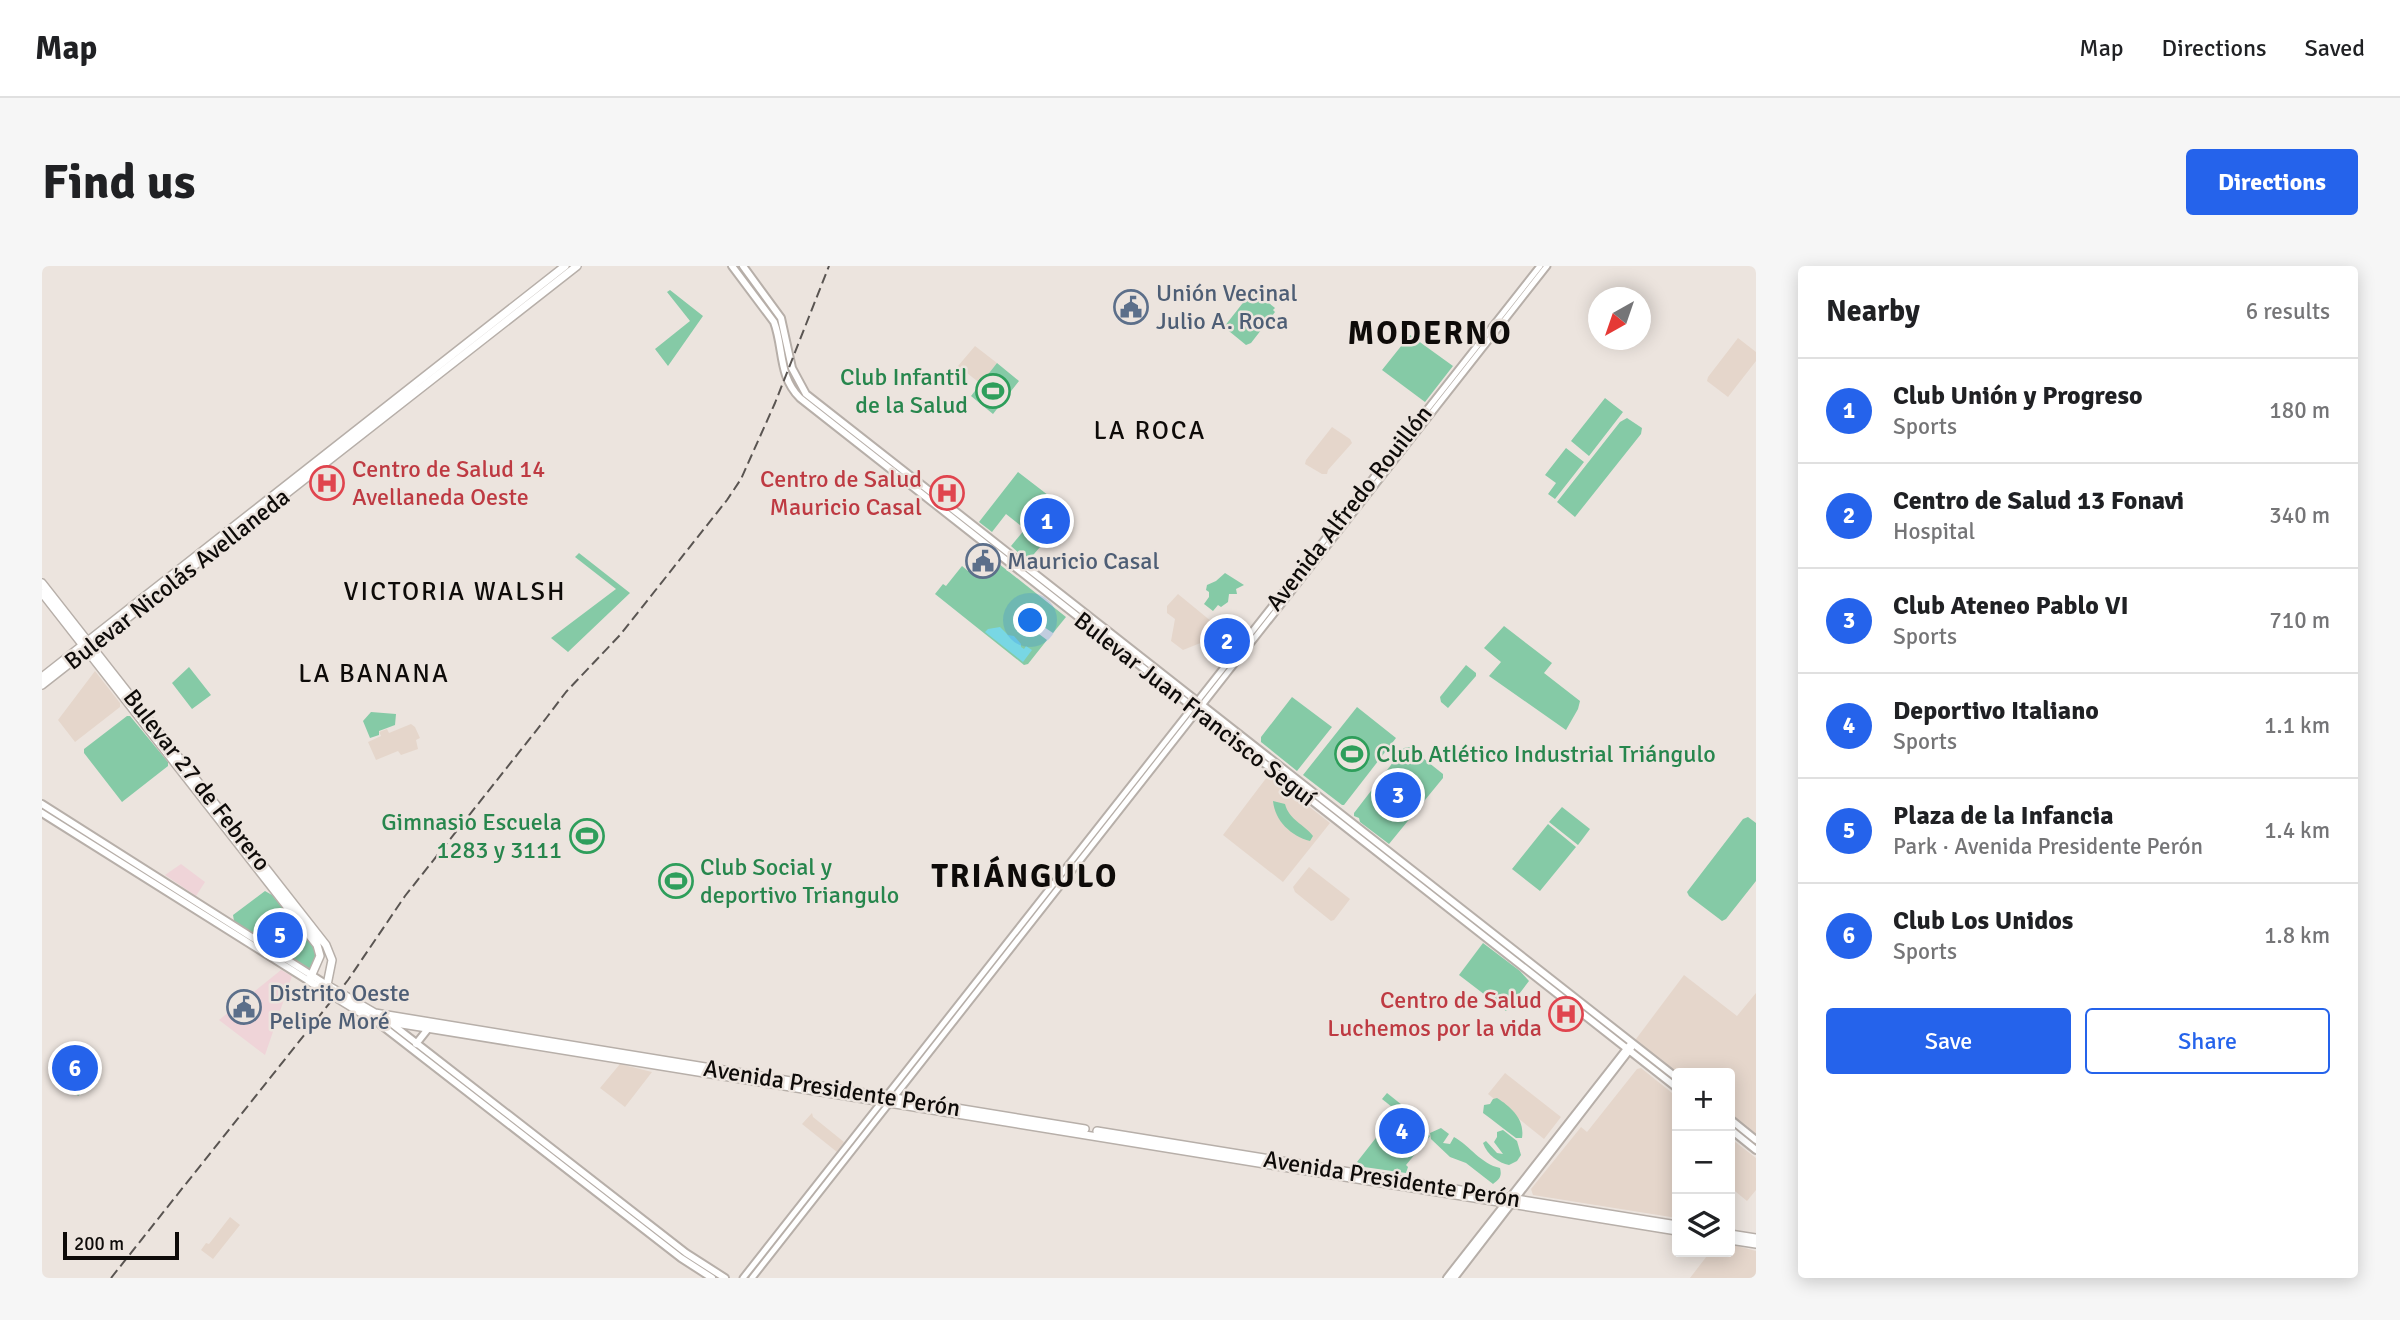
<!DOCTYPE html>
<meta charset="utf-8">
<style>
body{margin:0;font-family:Signika,sans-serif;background:#f6f6f6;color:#202124}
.controls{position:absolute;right:21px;bottom:21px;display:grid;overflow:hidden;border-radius:7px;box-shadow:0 4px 18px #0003}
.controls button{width:63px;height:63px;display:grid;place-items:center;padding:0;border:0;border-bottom:2px solid #e0e0e0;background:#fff;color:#202124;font:35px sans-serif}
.compass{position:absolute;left:1546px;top:21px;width:63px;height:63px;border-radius:50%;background:#fff;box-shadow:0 4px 18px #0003;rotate:220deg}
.scale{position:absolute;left:21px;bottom:18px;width:116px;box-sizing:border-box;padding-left:7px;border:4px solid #0e0b09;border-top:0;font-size:19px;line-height:24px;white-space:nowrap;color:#0e0b09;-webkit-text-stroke:5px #ece4de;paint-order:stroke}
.you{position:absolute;left:989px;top:355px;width:24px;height:24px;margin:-18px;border:5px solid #fff;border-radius:50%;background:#1a73e8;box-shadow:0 0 0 10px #1a73e833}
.badge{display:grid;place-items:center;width:46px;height:46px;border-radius:50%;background:#2563eb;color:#fff;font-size:23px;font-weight:700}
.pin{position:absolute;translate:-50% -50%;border:4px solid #fff;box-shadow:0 2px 7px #0006}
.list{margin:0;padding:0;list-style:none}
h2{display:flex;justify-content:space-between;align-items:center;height:91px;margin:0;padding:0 28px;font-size:30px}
h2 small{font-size:23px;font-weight:400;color:#757577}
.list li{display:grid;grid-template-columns:46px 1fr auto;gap:21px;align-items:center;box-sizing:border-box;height:105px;padding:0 28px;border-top:2px solid #e0e0e0}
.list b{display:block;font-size:26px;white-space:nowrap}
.list p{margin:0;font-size:23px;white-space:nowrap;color:#757577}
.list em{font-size:23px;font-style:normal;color:#757577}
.actions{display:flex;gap:14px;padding:21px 28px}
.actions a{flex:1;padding:16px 0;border:2px solid #2563eb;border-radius:7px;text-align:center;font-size:24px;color:#2563eb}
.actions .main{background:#2563eb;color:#fff}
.icon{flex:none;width:38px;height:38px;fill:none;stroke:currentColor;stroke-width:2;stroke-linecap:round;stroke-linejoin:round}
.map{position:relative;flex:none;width:1714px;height:1012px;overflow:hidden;border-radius:7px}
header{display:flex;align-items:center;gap:42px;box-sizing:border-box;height:98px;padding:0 35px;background:#fff;border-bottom:2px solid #e0e0e0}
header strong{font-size:33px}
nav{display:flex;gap:38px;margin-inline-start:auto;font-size:24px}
.intro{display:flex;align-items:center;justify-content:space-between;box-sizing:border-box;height:168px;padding:0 42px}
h1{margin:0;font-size:49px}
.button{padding:18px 32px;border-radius:7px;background:#2563eb;color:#fff;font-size:24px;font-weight:700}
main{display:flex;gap:42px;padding:0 42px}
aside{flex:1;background:#fff;border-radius:7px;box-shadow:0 4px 18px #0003}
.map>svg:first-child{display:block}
</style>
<header>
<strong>Map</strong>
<nav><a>Map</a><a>Directions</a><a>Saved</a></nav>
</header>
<div class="intro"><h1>Find us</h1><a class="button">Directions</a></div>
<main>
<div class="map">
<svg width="1714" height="1012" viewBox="0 0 1714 1012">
<rect width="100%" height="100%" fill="#ece4de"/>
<path fill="#efd4d8" d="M139,598L163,616L154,630L123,609Z
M239,704L250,710L223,789L177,754Z"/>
<path fill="#e5d6cb" d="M1696,72L1714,86V95L1686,131L1665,115L1666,111Z
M933,80L955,97L939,118L916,100Z
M1290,161L1308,173L1310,177L1286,204L1285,208H1280L1263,198L1264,194Z
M1136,328L1192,374L1183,386L1175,380L1168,382L1161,376L1141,384L1129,375L1133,353L1125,347V340Z
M53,405L78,437V441L33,476L16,454Z
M369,458L373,461L378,472L374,474L376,483L359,489L356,485L334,494L326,476L339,470L337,466L345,463L347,467Z
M1228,510L1288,557L1241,616L1181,569L1225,511Z
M1267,601L1308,633L1292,654L1289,655L1253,626L1251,621Z
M1642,709L1695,750L1714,727V874L1688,853V807H1635V812L1591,777Z
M578,798L610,806L583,841L558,822Z
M1599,802L1635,831V952L1491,929L1489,923L1539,861L1545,866L1595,803Z
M1463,807L1519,851L1502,873L1446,828Z
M770,847L771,851L802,876L795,886L760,858Z
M1688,872L1714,892V924L1705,935L1688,921Z
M188,951L198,959L171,993L159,984L164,977L167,978Z
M1688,978L1714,985V1012H1648L1668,986H1688Z"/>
<path fill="#85caa6" d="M628,24L661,50L626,100L613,83L648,55L625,26Z
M1211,24L1233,42L1231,44L1233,46L1209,77L1204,79L1182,61Z
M1368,69L1411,100L1383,136L1340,104Z
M955,97L977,115L951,148L929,130Z
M1563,132L1581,146L1547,190L1529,175Z
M1585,152L1600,162L1599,168L1533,251L1515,236L1578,156Z
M1524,182L1542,196L1513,233L1506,228L1514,217L1503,209Z
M976,206L1028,246L986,295L969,280L983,263L964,248L950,266L937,256Z
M942,286L1024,351L1011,367L1002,361L997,368L1005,374L986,398L982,399L893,328L901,318L904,320L920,300L926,305Z
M537,287L588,327L526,386L509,372L574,323L533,291Z
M1183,307L1202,319L1194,323L1195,328H1187L1186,336L1179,341L1176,339L1171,345L1162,338L1167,331V326L1164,324L1165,319L1174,315Z
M1462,360L1510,397L1502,407L1538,435L1536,443L1524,464L1447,410L1459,396L1442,382Z
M1424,399L1434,407V410L1406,442L1399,436L1398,431Z
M147,401L169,429L150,443L130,417Z
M1250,431L1290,461L1255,505L1219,476V471Z
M1315,441L1354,472L1302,539H1300L1261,509Z
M329,446L354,448L353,459L337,465V469L328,472L321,455Z
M85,450H88L126,496V500L80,536L42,487V483Z
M1367,481L1401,508V512L1347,578L1318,556L1317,552L1312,550V547L1362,482Z
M1231,535L1243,538C1247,554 1262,558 1271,570L1268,575C1249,570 1233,555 1231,535Z
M1520,541L1548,563L1536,579L1507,556Z
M1706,551L1714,557V615L1684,653L1680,655L1647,630L1645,626L1701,553Z
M1506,558L1534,581L1498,625L1470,603Z
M223,625L230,629L273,682V695L268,704L192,655L191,649Z
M1441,677L1478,705L1487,715L1464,745L1417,709Z
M31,776L57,810L36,830L8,793Z
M1345,827L1380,855L1376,861L1388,870L1364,899L1366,901L1364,907L1322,901L1315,896L1355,845L1340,833Z
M1455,832C1469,841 1483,853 1480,872H1474C1462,863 1452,855 1441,847L1442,839L1448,838L1451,833Z
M1399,862L1407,868L1401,877L1408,878L1412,871C1428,880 1439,898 1458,902C1460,910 1458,913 1451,918L1424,897L1408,891L1389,873L1388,867Z
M1461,864L1475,875L1479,889L1475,895L1467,899C1457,897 1445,889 1441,877L1444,875L1455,887L1461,888L1452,876L1455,871V866Z"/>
<path fill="#78d7e4" d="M958,361L966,369L972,370L979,378V381L982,383L984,380L990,384L981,396L943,366L946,363Z"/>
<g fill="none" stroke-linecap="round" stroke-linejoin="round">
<g stroke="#b7afa9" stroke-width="9">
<path id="tertiary" d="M701,1012L1498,0
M710,1012L1505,0"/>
</g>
<g stroke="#b7afa9" stroke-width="10">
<path id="secondary" d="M690,0L732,56C742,83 736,110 758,132L1635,822
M701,0L739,52L750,102L764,128L1635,812
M0,538L285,719
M0,547L267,715
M334,755L639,992L670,1012
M346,755L644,987L683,1012
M374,778L389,759
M1688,853L1714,874
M1688,863L1714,884
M1405,1012L1587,780
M1412,1012L1589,782"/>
</g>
<g stroke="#b7afa9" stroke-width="10">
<path id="primary" d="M0,317L284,679L290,694L285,719L333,747L1043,863
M0,327L275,679L278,690L267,715L329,753L1635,965
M0,411L523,0
M0,419L535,0
M1055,865L1635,959
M1688,968L1714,972
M1688,974L1714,978"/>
</g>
<use href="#tertiary" stroke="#fff" stroke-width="5"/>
<use href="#secondary" stroke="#fff" stroke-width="6"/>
<use href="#primary" stroke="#fff" stroke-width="7"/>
<path stroke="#5a5552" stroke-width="2" stroke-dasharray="10 5" stroke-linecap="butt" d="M69,1012L306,714L363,630L505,451L524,426L578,369L685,234L699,213L733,137L787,0"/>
</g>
<defs>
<g id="civic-ring" transform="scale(1.75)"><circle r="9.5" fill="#ece4de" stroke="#5c6f8a" stroke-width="1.5"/><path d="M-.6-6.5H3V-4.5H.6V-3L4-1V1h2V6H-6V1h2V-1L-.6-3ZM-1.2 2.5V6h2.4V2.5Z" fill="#5c6f8a"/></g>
<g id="stadium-ring" transform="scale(1.75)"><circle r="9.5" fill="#ece4de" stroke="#2e9e5b" stroke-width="1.5"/><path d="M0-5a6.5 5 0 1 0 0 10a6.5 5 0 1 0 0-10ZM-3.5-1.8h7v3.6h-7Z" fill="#2e9e5b"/></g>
<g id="hospital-ring" transform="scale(1.75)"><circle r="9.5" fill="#ece4de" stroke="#e0444e" stroke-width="1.5"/><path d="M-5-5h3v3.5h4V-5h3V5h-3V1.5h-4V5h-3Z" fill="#e0444e"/></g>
</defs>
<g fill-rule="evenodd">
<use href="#civic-ring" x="1089" y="41"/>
<use href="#stadium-ring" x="951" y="125"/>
<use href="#hospital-ring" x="285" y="217"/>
<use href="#hospital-ring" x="905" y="227"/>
<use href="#civic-ring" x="941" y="295"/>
<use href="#stadium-ring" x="1310" y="488"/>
<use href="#stadium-ring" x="545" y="570"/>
<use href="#stadium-ring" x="634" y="615"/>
<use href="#civic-ring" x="202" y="741"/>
<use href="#hospital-ring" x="1524" y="748"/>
</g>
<g text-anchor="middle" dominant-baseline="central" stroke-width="5" stroke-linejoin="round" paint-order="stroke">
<g font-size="24" fill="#4e5e75" stroke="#ece4de" text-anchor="start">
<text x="1114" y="27">Unión Vecinal<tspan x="1114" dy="28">Julio A. Roca</tspan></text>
<text x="965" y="295">Mauricio Casal</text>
<text x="227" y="727">Distrito Oeste<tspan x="227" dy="28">Pelipe Moré</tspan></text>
</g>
<g font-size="24" fill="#27864d" stroke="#ece4de" text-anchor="end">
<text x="926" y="111">Club Infantil<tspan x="926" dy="28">de la Salud</tspan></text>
<text x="1334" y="488" text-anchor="start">Club Atlético Industrial Triángulo</text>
<text x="520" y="556">Gimnasio Escuela<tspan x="520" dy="28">1283 y 3111</tspan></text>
<text x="658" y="601" text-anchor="start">Club Social y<tspan x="658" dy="28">deportivo Triangulo</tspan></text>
</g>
<g font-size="24" fill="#be3a42" stroke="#ece4de" text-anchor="end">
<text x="310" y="203" text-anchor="start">Centro de Salud 14<tspan x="310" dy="28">Avellaneda Oeste</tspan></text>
<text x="880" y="213">Centro de Salud<tspan x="880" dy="28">Mauricio Casal</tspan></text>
<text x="1500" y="734">Centro de Salud<tspan x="1500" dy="28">Luchemos por la vida</tspan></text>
</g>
<g font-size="24" fill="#0e0b09" stroke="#ece4de">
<text transform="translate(1307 242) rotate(-52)">Avenida Alfredo Rouillón</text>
<text transform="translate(135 313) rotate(-38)">Bulevar Nicolás Avellaneda</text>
<text transform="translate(1153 443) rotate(38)">Bulevar Juan Francisco Seguí</text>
<text transform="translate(155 514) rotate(52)">Bulevar 27 de Febrero</text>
<text transform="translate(790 822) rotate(9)">Avenida Presidente Perón</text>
<text transform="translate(1350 913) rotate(9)">Avenida Presidente Perón</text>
</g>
<g font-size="26" letter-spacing="2" fill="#0e0b09" stroke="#ece4de">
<text x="1108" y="165">LA ROCA</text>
<text x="413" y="326">VICTORIA WALSH</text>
<text x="332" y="408">LA BANANA</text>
</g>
<g font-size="32" font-weight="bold" letter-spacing="2" fill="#0e0b09" stroke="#ece4de">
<text x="1388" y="67">MODERNO</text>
<text x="983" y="610">TRIÁNGULO</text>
</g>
</g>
</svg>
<div class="controls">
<button>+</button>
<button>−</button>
<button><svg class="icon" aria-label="layers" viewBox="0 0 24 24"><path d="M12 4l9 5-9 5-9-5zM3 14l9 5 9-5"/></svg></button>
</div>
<svg class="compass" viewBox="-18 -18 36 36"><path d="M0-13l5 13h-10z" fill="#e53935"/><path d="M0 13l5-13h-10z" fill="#757577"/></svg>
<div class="scale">200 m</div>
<div class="you"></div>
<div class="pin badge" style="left:1005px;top:255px">1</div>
<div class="pin badge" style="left:1185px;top:375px">2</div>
<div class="pin badge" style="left:1356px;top:529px">3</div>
<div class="pin badge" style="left:1360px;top:865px">4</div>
<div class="pin badge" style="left:238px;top:669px">5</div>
<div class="pin badge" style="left:33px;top:802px">6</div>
</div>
<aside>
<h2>Nearby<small>6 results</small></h2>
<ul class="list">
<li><span class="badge">1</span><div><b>Club Unión y Progreso</b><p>Sports</p></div><em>180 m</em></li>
<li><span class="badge">2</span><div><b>Centro de Salud 13 Fonavi</b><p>Hospital</p></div><em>340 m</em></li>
<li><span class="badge">3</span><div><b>Club Ateneo Pablo VI</b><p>Sports</p></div><em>710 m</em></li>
<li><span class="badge">4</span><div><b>Deportivo Italiano</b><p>Sports</p></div><em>1.1 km</em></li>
<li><span class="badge">5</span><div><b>Plaza de la Infancia</b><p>Park · Avenida Presidente Perón</p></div><em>1.4 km</em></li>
<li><span class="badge">6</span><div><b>Club Los Unidos</b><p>Sports</p></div><em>1.8 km</em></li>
</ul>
<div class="actions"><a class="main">Save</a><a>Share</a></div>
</aside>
</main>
